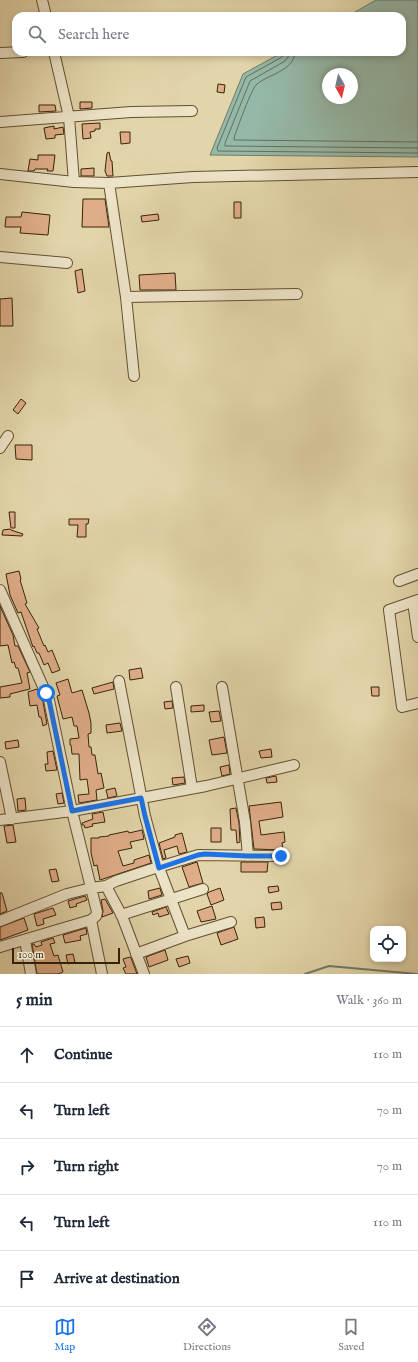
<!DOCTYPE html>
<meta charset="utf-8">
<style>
body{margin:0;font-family:"IM FELL English",serif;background:#f2f2f3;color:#1f2937}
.controls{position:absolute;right:12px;bottom:12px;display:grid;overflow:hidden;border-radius:8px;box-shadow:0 2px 6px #0003}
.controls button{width:36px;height:36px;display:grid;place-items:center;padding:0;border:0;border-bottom:1px solid #e0e1e3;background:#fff;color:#1f2937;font:20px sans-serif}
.compass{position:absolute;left:322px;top:68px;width:36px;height:36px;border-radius:50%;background:#fff;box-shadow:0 2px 6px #0003;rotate:172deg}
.scale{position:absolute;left:12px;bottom:10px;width:108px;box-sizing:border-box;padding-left:4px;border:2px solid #372408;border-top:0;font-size:11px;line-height:14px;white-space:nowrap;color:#372408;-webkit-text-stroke:3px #ede4c8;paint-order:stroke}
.stop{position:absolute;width:12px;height:12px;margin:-9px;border:3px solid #1a73e8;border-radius:50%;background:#fff}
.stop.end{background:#1a73e8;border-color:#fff;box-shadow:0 1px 4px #0008}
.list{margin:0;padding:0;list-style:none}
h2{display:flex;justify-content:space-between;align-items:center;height:52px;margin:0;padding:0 16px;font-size:17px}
h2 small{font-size:13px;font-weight:400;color:#747a83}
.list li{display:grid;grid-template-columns:26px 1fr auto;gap:12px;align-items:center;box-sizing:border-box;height:56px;padding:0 16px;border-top:1px solid #e0e1e3}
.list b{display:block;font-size:15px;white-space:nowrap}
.list em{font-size:13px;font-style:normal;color:#747a83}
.icon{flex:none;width:22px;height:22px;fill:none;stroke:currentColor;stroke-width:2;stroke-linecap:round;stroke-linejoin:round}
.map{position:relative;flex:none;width:418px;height:974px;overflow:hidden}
.search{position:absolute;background:#fff;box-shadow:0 2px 6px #0003;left:12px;right:12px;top:12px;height:44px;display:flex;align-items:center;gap:10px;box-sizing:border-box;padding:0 14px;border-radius:12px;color:#747a83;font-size:15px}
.sheet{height:332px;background:#fff}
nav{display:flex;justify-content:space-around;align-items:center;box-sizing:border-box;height:56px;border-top:1px solid #e0e1e3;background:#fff;font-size:11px;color:#747a83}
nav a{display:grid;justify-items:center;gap:2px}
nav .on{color:#1a73e8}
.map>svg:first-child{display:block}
</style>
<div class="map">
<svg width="418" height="974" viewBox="0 0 418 974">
<rect width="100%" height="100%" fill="#e3d5aa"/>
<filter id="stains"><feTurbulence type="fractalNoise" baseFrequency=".005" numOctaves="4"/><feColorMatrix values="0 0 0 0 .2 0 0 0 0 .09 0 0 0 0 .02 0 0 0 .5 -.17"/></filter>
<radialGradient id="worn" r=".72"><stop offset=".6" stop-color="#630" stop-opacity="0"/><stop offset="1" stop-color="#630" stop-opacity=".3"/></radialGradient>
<path fill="#95b9a9" stroke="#6f7d69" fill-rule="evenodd" d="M376,0H418V157L210,155L243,74L283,52H402V16H348ZM328,74H352V98H328Z"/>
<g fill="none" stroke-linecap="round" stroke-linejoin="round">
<path stroke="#666e58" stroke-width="1" d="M284,52L282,57L246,77L217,148L218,151L418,153
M289,52L288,57L285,61L250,81L225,143V146L418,148
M295,52C294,71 269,74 257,84C252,87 237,129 234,138V140L418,142"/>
<path stroke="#6f7d69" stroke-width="2" d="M305,974L329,966L417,974"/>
</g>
<path fill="#dfad88" stroke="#372408" d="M218,84L225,85L224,93L217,92Z
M80,102H92V108L80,109Z
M39,105H55L56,111L39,112Z
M100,123V129H95V131L90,132L91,138L83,139L82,124Z
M54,126V129L63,127L64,134L55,135V138L46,139L44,128Z
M120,132H130V143L121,144Z
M109,152L111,161H112L113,176H107L105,171L107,153Z
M38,155H55L53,171H47L48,169H35L34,171H28L30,159L38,160Z
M94,168V176H81V169Z
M83,199H105L109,227H82Z
M234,202H241V218H234Z
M22,212L50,215L48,235L20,233L21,227H5L6,217H21Z
M158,214L159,220L142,222L141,216Z
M82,269L85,291L78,293L75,271Z
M175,273L176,290H140L139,275Z
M12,298L13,326H0V299Z
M21,399L26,403L18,414L13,410Z
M15,445H32V460L16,459Z
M9,512H15V528H11Z
M69,519H89L88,524H86V537H77L78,525H69Z
M10,529L11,530L23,534L22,536L2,535L3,530Z
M19,571L21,579L20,580L27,603L25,604L39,628L37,629L44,646L45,645L48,652L52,650L60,670L52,673L48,663L44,665L39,653H37L34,646L33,647L21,612L18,613L10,595L6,574Z
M0,606L13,635L15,646H18L30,672L27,673L30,689L10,694V697L0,698V687L22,683L18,668H16L14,662L12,663L8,645L0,646Z
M141,668L143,678L130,680L129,670Z
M68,679L72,693L82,690L89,713L91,723V733L88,734L89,747H91L92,755H95L98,774L101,773L104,788L96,790L97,800L79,803L78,795L89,794L87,779L80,780L79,754H72L71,745H70V739L79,738L77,726H74L72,717L63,719L57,696L60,695L56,683Z
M113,682L114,689L94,694L92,688Z
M371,687H379V696H372Z
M37,689L43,702L47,724L43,726L41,717H39L37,705L30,706L28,692Z
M172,701L173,708L165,709L164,702Z
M204,705V711L191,712V706Z
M219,711L221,721L211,722L209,712Z
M120,723L122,731L107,733L106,725Z
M224,737L227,753L212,755L209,740Z
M18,740L19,747L6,749L5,742Z
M271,749L272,757L261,758L259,751Z
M53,751L57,770L46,771L45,764H48L47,752Z
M229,765L230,774L222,776L220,767Z
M276,776L277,782L267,783L266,778Z
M184,777L185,783L173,785L172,778Z
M115,788L117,796L108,798L106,790Z
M62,793L64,803L58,804L56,794Z
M25,798L26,810L18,811L17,799Z
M281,802L283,817L259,821L261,835L284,832L285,842L282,843L283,850L254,849L249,806Z
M236,808L239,823L240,842L237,843L236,830H231L230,809Z
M103,812L105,822L92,824L93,826L85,828L84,825H82V823L93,819L92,814Z
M13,825L16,842L7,843L4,826Z
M211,828H221V842H211Z
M142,830L144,839L130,842L132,848L118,851L123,866L134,863V860L149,855L151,863L100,880L97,865L94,866L91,853V838H99V837L109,836V835L128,831L129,833Z
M182,833L187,852L179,854L177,846L164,850L166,858L163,859L159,843L175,837V835Z
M197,862L203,883L189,887L182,867Z
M241,862H268L267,872H241Z
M56,869L59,881L52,882L49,870Z
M278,886L279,891L269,893L268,887Z
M160,888L162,895L149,899L148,891Z
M220,888L224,900L211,905L207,894L209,892Z
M0,893H2L7,911L0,914Z
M85,896L87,900L76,904L77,906L70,908L68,901Z
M105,899L113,913L102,917L103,911L101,900Z
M281,902L282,909L272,910L271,903Z
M212,906L216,919L201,922L197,911Z
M166,907L169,914L159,917L158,913L153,915L152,912Z
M53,908L56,915L43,919L44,924L37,926L34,914Z
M264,917L265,927L256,928L255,918Z
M24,918L28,930L0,940V927Z
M234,927L238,939L221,945L217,933Z
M86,928L87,934L80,936L81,940L65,943L63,935Z
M53,938L55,943L50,944L54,956L58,955L63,972L58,974H37L32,944H34L36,947L42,945L41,942Z
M165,950L168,960L149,967L146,957Z
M73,954L75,962L68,964L66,955Z
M188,956L190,963L179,967L176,959Z
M130,957L131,958L137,974H126L123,968L126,967L123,959Z"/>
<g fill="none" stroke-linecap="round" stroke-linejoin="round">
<g stroke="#625030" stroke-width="12">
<path id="minor" d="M42,0L46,16
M54,52L69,117L74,182
M0,53L23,52
M0,122L131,112L192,111
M0,174L74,182L109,183L193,177L418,172
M109,183L126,297L134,376
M0,257L67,263
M126,297L297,294
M0,448L8,436
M399,581L418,574
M0,590L49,700L72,811L97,912L96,916L91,920L0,947
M418,600L389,610L402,707L418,703
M413,602L418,637
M119,681L145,816L159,868L185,936L136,954
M176,687L192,788
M222,687L245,822L248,856
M0,762L12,819
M0,820L72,811L206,786L294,765
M106,886L122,916L144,974
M121,915L203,889
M91,920L102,974
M0,921L67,894L91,888L106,886L116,881L149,870L198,855L281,856
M185,936L231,922
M25,940L31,974"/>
</g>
<use href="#minor" stroke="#ede4c8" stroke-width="10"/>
</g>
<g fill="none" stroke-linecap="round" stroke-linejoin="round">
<path stroke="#1a73e8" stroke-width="5" d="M46,693L49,700L72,811L141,798L145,816L159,868L198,855L205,854L248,856H281"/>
</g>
<rect width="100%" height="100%" filter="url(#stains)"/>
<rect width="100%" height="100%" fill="url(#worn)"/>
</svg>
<div class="controls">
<button><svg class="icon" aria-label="locate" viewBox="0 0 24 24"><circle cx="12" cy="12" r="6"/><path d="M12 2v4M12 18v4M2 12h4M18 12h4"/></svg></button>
</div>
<svg class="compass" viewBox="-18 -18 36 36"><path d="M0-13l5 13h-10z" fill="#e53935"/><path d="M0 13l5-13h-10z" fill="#747a83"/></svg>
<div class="scale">100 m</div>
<div class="stop" style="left:46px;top:693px"></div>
<div class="stop end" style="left:281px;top:856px"></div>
<div class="search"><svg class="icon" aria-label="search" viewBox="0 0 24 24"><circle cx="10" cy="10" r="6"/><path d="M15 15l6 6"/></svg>Search here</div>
</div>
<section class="sheet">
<h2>5 min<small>Walk · 360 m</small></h2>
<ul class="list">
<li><svg class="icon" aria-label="ahead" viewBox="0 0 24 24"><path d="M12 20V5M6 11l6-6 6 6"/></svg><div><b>Continue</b></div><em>110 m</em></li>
<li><svg class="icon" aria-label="left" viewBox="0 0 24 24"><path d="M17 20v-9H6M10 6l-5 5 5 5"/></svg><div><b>Turn left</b></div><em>70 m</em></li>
<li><svg class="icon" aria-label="right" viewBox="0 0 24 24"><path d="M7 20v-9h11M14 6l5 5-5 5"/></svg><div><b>Turn right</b></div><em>70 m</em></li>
<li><svg class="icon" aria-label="left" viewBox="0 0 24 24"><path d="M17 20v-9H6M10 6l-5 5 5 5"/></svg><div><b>Turn left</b></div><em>110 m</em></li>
<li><svg class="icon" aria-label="arrive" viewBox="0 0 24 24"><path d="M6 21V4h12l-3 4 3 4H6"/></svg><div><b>Arrive at destination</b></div></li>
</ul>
</section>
<nav>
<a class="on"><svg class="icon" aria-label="map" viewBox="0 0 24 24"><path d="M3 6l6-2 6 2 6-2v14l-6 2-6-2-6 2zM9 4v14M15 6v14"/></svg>Map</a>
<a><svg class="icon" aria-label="directions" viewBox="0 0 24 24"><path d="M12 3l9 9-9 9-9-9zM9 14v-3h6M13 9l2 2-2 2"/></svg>Directions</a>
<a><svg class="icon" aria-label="saved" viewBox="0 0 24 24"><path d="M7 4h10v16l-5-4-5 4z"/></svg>Saved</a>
</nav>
